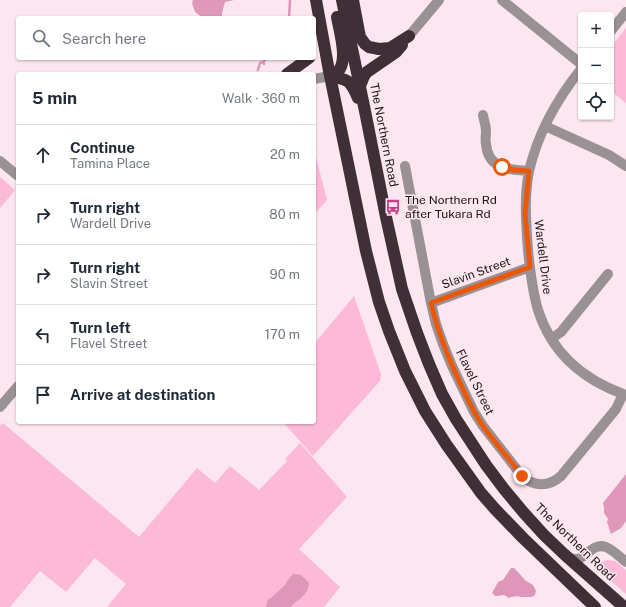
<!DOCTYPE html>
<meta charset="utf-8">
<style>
body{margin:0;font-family:"Public Sans",sans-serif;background:#f6f6f7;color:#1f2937}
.controls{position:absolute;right:12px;top:12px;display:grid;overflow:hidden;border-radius:4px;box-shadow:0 1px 3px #0004}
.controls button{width:36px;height:36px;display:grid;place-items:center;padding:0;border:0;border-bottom:1px solid #e0e1e3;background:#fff;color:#1f2937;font:20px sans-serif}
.stop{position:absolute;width:12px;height:12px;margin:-9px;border:3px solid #ea580c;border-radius:50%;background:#fff}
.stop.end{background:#ea580c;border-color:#fff;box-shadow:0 1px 4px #0008}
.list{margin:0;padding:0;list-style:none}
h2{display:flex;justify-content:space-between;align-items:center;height:52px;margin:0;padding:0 16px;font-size:17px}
h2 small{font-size:13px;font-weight:400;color:#747a83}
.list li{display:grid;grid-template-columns:26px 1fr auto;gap:12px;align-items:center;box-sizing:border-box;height:60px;padding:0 16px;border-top:1px solid #e0e1e3}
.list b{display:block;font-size:15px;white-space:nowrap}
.list p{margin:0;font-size:13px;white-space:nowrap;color:#747a83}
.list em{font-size:13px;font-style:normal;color:#747a83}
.icon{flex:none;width:22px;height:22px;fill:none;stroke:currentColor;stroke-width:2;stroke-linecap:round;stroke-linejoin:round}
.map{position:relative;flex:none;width:626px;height:607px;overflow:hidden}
.search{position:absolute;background:#fff;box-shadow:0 1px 3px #0004;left:16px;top:16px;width:300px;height:44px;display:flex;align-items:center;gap:10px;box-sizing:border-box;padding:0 14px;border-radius:4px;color:#747a83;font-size:15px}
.panel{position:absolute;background:#fff;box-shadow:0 1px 3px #0004;left:16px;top:72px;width:300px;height:352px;border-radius:4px}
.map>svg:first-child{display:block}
</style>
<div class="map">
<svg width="626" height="607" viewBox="0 0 626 607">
<rect width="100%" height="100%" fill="#fce6ef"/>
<path fill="#fcbad8" d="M626,28V103L611,91V47Z
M314,149L327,200L314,215Z
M0,177L15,190L0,208Z
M354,296L381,374L380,381L313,456L283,422H314V344Z
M3,423L139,537L197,468L215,483L230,466L259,490L287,461L285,459L300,443L347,497L299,549L340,587L324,607H107L126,584L95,558L66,592L40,571L10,607H0V426Z
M607,560L615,561L626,570V594L605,576C602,572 602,571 603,566L600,563Z"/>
<path fill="#df98b9" d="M193,0H234L225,2L222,13V18H203L195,12L192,3Z
M626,474V521L621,528L611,534L607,522L608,519L604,513V508L603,503Z"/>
<path fill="#de97b8" d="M511,568H514L516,570L526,581L533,585L536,591L535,595L532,597H520L518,596C515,597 511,596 509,598L504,595L495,596L492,593L498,582L503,580Z
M293,574L301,575L309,583C309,594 298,600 290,607H266V606L268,599L271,598L285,585L287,581Z"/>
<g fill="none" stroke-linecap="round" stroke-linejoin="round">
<path stroke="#de97b8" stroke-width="2.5" d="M289,18L290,0
M264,64L263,62L267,58
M258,70L260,63L263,62"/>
<path stroke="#9a9195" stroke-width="10" d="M502,0L581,64
M611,31L626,12
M409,36L439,0
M581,69C557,99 538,133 529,171C524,197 526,223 528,250C530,270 532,290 538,310C552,354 583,380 626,395
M314,79L330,76
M483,115C484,121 486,126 486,131C486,135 485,140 486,144C488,169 509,170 529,171
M545,126L609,155L626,166
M0,161L18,176
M405,166L431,303L436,324L443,344L452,366L474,412L483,426L522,476C534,487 549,487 561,476L616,409L623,394
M431,303L530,267
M551,339L561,332L608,274
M0,407L18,386
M566,556C586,568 588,541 606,547C613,550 620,557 626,562"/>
<path stroke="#3f2f36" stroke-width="12" d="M316,0L329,71L366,251L379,302L389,331L405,371L425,411L446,444L481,493L495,509L523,538L595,607
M342,0L366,116L386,217L402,289L417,333L429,364L442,394L456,419L486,465L504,489L524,513L544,535L565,555L624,607
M353,0L360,37L365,44L369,47L379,49L390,48L409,36
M287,74L309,58
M330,76C331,75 335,74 336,73C350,64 339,30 337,17
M330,76C349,80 350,80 358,98
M360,86L364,76L367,72L396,52L402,45"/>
</g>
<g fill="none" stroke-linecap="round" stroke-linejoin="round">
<path stroke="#ea580c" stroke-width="5" d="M502,167L513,170L529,171L525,214L530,267L431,303C438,333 448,358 462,387C467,398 472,409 479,420C491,439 508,457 522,476"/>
</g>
<defs>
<g id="bus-bare" transform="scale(1.2)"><path d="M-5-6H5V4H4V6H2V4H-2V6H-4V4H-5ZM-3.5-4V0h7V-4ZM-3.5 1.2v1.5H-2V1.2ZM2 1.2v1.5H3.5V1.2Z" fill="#c5438a" stroke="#fce6ef" stroke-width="2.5" paint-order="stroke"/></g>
</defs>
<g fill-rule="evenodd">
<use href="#bus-bare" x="393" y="207"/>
</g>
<g text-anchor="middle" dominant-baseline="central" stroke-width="3" stroke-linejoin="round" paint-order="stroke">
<g font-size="12" fill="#1d1619" stroke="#fce6ef">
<text transform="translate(384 135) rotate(79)">The Northern Road</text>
<text transform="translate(543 257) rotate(83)">Wardell Drive</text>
<text transform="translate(476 273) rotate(-20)">Slavin Street</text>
<text transform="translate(475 382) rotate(64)">Flavel Street</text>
<text transform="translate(575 542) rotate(44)">The Northern Road</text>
</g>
<g font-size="12" fill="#1d1619" stroke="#fce6ef" text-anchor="start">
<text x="405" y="200">The Northern Rd<tspan x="405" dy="14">after Tukara Rd</tspan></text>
</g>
</g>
</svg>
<div class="controls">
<button>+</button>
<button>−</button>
<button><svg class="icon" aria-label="locate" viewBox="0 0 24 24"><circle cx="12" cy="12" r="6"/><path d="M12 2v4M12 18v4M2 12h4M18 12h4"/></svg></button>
</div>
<div class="stop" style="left:502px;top:167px"></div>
<div class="stop end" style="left:522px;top:476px"></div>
<div class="search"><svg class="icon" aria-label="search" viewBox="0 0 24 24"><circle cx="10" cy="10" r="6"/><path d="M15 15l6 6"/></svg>Search here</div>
<section class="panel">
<h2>5 min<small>Walk · 360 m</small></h2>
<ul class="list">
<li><svg class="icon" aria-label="ahead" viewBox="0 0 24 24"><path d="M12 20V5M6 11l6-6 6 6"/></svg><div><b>Continue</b><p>Tamina Place</p></div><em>20 m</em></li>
<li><svg class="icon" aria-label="right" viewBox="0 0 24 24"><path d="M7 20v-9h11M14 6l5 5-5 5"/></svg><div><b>Turn right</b><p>Wardell Drive</p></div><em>80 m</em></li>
<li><svg class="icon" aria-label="right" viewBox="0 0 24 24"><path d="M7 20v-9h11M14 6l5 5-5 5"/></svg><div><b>Turn right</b><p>Slavin Street</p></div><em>90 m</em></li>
<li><svg class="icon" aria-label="left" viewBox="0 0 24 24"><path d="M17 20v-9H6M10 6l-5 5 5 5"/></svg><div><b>Turn left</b><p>Flavel Street</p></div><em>170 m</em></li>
<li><svg class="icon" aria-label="arrive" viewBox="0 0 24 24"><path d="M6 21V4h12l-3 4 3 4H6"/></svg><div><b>Arrive at destination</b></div></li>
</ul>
</section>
</div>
